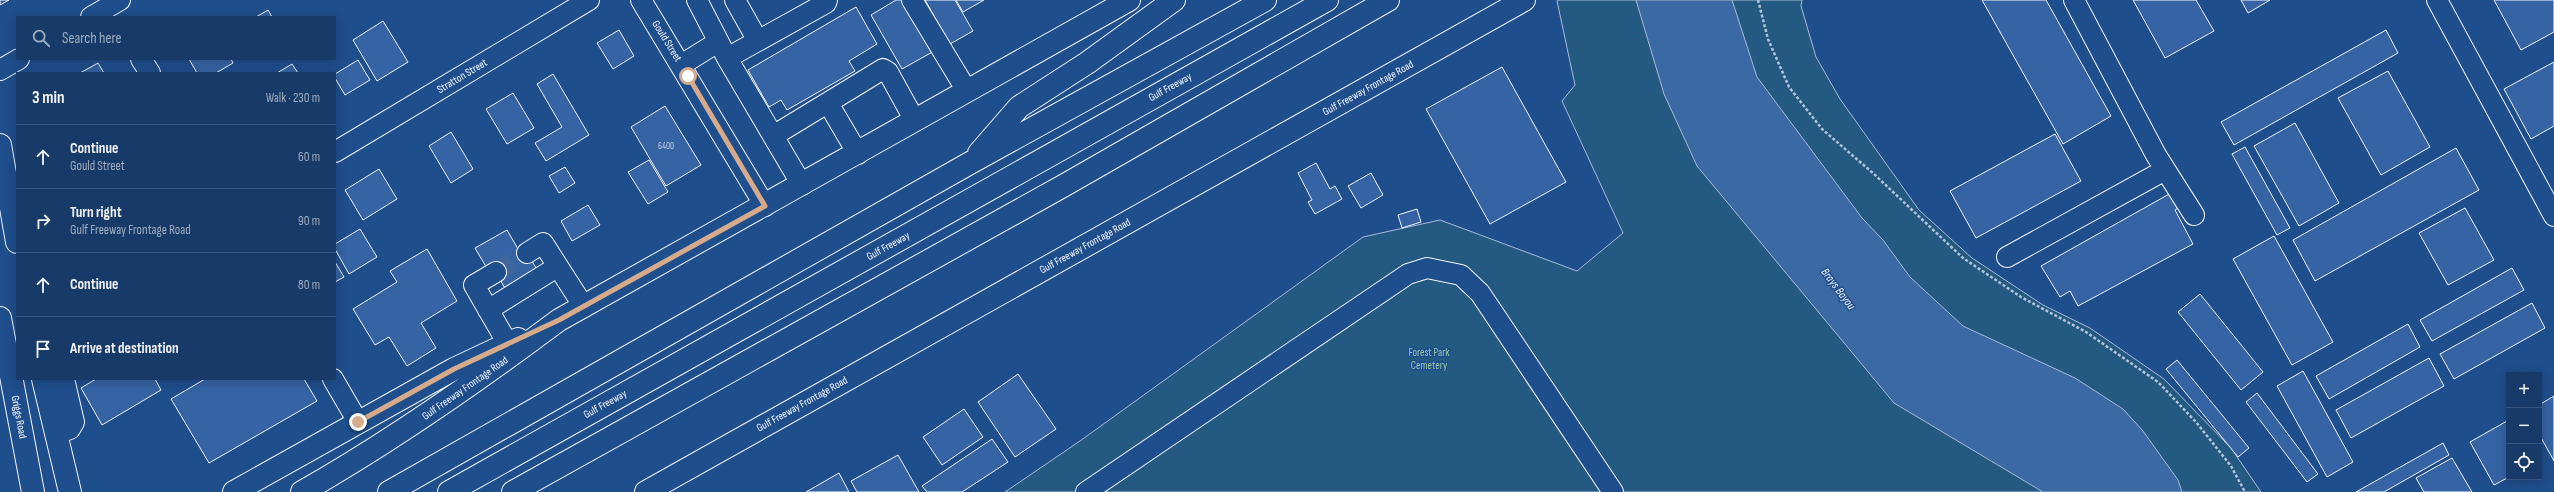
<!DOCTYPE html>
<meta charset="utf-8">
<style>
body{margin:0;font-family:"Sofia Sans Condensed",sans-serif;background:#20416f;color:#f1f3f6}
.controls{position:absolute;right:12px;bottom:12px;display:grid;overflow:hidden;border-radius:0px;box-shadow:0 2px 10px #0003}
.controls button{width:36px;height:36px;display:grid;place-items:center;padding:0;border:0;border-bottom:1px solid #36547d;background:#173a69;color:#f1f3f6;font:20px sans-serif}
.stop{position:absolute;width:12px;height:12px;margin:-9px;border:3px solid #d6ab8b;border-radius:50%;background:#fff}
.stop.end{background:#d6ab8b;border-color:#fff;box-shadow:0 1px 4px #0008}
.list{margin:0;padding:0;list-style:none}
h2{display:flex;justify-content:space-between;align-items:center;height:52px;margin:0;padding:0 16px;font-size:17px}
h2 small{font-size:13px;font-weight:400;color:#9eadc0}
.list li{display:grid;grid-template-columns:26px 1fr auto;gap:12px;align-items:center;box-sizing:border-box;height:64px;padding:0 16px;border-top:1px solid #36547d}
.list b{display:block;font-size:15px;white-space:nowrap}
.list p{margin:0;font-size:13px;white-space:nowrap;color:#9eadc0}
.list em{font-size:13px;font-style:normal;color:#9eadc0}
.icon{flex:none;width:22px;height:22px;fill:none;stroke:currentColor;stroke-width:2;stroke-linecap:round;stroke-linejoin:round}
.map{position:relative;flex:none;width:2554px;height:492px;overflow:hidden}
.search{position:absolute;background:#173a69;box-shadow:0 2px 10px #0003;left:16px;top:16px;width:320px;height:44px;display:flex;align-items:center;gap:10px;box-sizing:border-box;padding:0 14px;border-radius:0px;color:#9eadc0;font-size:15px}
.panel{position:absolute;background:#173a69;box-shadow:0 2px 10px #0003;left:16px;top:72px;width:320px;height:308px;border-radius:0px}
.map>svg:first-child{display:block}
</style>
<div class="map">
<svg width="2554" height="492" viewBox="0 0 2554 492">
<rect width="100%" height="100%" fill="#1f4e8c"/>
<path fill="#245a82" stroke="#a8bbd7" d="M1559,0H1802L1801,6L1816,57L1840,99L1919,210L1972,258L2043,305L2090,328L2164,379L2231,448L2261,492H1005L1080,441L1363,237L1440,220L1577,271L1623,233L1562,101L1575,85L1557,1Z"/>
<path fill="#3b69a3" stroke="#a8bbd7" d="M1636,0H1732L1757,77L1862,218L1883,240L1910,277L1963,326L2075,378L2123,409L2143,431L2178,480L2182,492H2043L1894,403L1697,166L1664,94Z"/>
<path fill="#3563a3" stroke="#f2f6ff" d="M0,0H9L0,5Z
M896,0H907L936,50L902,69L871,15Z
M925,0H955L973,31L950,44Z
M956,0H984L963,12Z
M1982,0H2046L2111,116L2063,144Z
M2133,0H2196L2214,31L2165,58Z
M2241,0H2270L2248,13Z
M2494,0H2554V32L2521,50Z
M856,7L877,44L849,61L855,71L787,110L781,100L769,107L748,70Z
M268,10L272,17H256Z
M383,21L408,62L377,81L353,40Z
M619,30L634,56L613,69L597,43Z
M2386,30L2398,53L2234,145L2221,122Z
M189,59H231L233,63L216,73H197Z
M358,60L370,80L345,95L335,78V74Z
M2554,62V126L2531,139L2504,89Z
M98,63L104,73H80Z
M292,64L298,73H277Z
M1502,67L1566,182L1490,224L1426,109Z
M2388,71L2430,147L2381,175L2338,98Z
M553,74L589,135L546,161L535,143L562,127L537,84Z
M513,93L534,128L507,144L486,109Z
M665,106L701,165L666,186L631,127Z
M2295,123L2339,203L2299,226L2254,146Z
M451,132L473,169L451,183L429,146Z
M2055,134L2081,181L1976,238L1950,191Z
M2245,147L2290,228L2277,235L2232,154Z
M2456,148L2479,190L2315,281L2293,240Z
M649,160L668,192L648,204L628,172Z
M1316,163L1330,189L1335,186L1342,199L1315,214L1308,202L1312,200L1298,173Z
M565,167L575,183L559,193L549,176Z
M379,169L397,199L363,220L345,190Z
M1371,173L1383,195L1361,208L1348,186Z
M2171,193L2178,208L2175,210L2193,244L2078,306L2070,291L2060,297L2041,266Z
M588,205L600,225L572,241L561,221Z
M2465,208L2494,260L2448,285L2419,233Z
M1417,209L1421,222L1402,228L1398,215Z
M360,229L377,257L349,274L335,249V244Z
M507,230L518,249L523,246L539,273L507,292L493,267L488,270L475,248Z
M2274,236L2333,342L2292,365L2233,259Z
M427,249L457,301L421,323L436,348L407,366L389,337L375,345L353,309L397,282L390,271Z
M335,262L344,277L335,282Z
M2512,268L2524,290L2432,341L2420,320Z
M2200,294L2263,372L2241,390L2178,312Z
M2532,303L2545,328L2454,379L2440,354Z
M2408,324L2420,347L2329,399L2316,376Z
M2429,358L2444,386L2351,438L2336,410Z
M2177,360L2249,448L2238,457L2166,369Z
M2303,371L2353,462L2327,477L2277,386Z
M1018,374L1056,429L1015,457L978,402Z
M96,379H155L161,390L102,425L81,388Z
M205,379H304L317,401L209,463L171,399Z
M2257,393L2318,474L2307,482L2246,402Z
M2554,396V461L2539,434V405Z
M964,409L983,437L942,465L923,437Z
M2507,421L2509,477L2494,485L2470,442Z
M992,439L1008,462L962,492H927L922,486Z
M2443,443L2449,455L2384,492H2356Z
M898,455L919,492H857L851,481Z
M2452,458L2472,492H2424L2416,478Z
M839,473L849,492H806Z"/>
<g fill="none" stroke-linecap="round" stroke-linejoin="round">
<path stroke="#3f679d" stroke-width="20" stroke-dasharray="20 10" stroke-linecap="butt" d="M496,272L527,253"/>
<g stroke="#f2f6ff" stroke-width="22">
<path id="minor" d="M641,0L765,206
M697,0L727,58L802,185
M735,0L758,41
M912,0L967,91
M2074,0L2156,155L2194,215
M2437,0L2554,216
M91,17L120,0
M727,58L826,3L827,0
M141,59L150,73
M681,65L718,42
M0,70L19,59
M828,103L858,154
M773,136L883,69L888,72L915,121
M335,152L589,0
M527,253L543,243L584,307
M2007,257L2165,170
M496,272L474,285L508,344
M488,310L557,267
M333,379L358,422
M45,384L64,379L74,422L70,429L56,434
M1086,492L1408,274L1427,268L1461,275L1480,293L1613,492"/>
</g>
<g stroke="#f2f6ff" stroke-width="24">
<path id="major" d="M0,145L17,242
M0,318L33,492
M43,379L70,492
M234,492L454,369L518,339
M302,492C392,441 476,382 559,320L1129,0
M646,492L1524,0"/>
</g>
<g stroke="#f2f6ff" stroke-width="24">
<path id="highway" d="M979,153L1019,107L1087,63L1174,0
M389,492L970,163L1265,0
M449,492L1327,0
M513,492L1063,186L1388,0"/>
</g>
<path stroke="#b3c4dc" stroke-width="2.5" stroke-dasharray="3 2" stroke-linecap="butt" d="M1758,0L1768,39L1789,87L1822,129L1874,174L1963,258L2021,297L2086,332L2158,382L2196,422L2231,466L2245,492"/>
<use href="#minor" stroke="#1f4e8c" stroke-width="20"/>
<use href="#major" stroke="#1f4e8c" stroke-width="22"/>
<use href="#highway" stroke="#1f4e8c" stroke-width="22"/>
</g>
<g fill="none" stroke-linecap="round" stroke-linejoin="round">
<path stroke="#d6ab8b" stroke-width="5" d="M358,422L454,369L559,320L765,206L688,76"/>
</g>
<g text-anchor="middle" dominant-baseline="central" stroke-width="3" stroke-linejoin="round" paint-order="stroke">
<g font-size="9" fill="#c3d1e8">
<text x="666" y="146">6400</text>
</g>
<g font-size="11" fill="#f2f6ff" stroke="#1f4e8c">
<text transform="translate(667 41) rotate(58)">Gould Street</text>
<text transform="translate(462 76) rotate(-31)">Stratton Street</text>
<text transform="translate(1170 87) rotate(-29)">Gulf Freeway</text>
<text transform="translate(1368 88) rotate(-29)">Gulf Freeway Frontage Road</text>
<text transform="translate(888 246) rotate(-29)">Gulf Freeway</text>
<text transform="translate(1085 246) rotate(-29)">Gulf Freeway Frontage Road</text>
<text transform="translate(465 388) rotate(-35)">Gulf Freeway Frontage Road</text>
<text transform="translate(605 404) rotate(-29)">Gulf Freeway</text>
<text transform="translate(802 404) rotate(-29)">Gulf Freeway Frontage Road</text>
<text transform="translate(19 417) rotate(79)">Griggs Road</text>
</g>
<g font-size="11" fill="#97c8a6" stroke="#1f4e8c">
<text x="1429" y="352">Forest Park<tspan x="1429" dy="13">Cemetery</tspan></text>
</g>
<g font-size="12" font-style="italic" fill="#f2f6ff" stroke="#1f4e8c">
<text transform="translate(1838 289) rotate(53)">Brays Bayou</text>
</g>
</g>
</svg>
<div class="controls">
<button>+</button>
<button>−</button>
<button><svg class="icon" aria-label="locate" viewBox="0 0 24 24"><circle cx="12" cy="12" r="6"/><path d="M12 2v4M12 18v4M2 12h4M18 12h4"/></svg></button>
</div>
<div class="stop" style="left:688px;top:76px"></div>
<div class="stop end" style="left:358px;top:422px"></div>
<div class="search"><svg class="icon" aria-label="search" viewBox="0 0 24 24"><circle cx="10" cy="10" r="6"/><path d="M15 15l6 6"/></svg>Search here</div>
<section class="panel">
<h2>3 min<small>Walk · 230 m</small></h2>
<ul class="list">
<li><svg class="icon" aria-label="ahead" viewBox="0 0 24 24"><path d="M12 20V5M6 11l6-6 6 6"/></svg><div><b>Continue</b><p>Gould Street</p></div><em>60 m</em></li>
<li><svg class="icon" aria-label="right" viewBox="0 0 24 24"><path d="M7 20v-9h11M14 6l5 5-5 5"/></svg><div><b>Turn right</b><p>Gulf Freeway Frontage Road</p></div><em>90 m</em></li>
<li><svg class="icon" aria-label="ahead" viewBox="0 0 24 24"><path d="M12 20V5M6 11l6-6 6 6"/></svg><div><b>Continue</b></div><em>80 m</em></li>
<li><svg class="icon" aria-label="arrive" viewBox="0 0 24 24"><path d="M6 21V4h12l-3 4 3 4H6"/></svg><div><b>Arrive at destination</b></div></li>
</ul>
</section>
</div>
